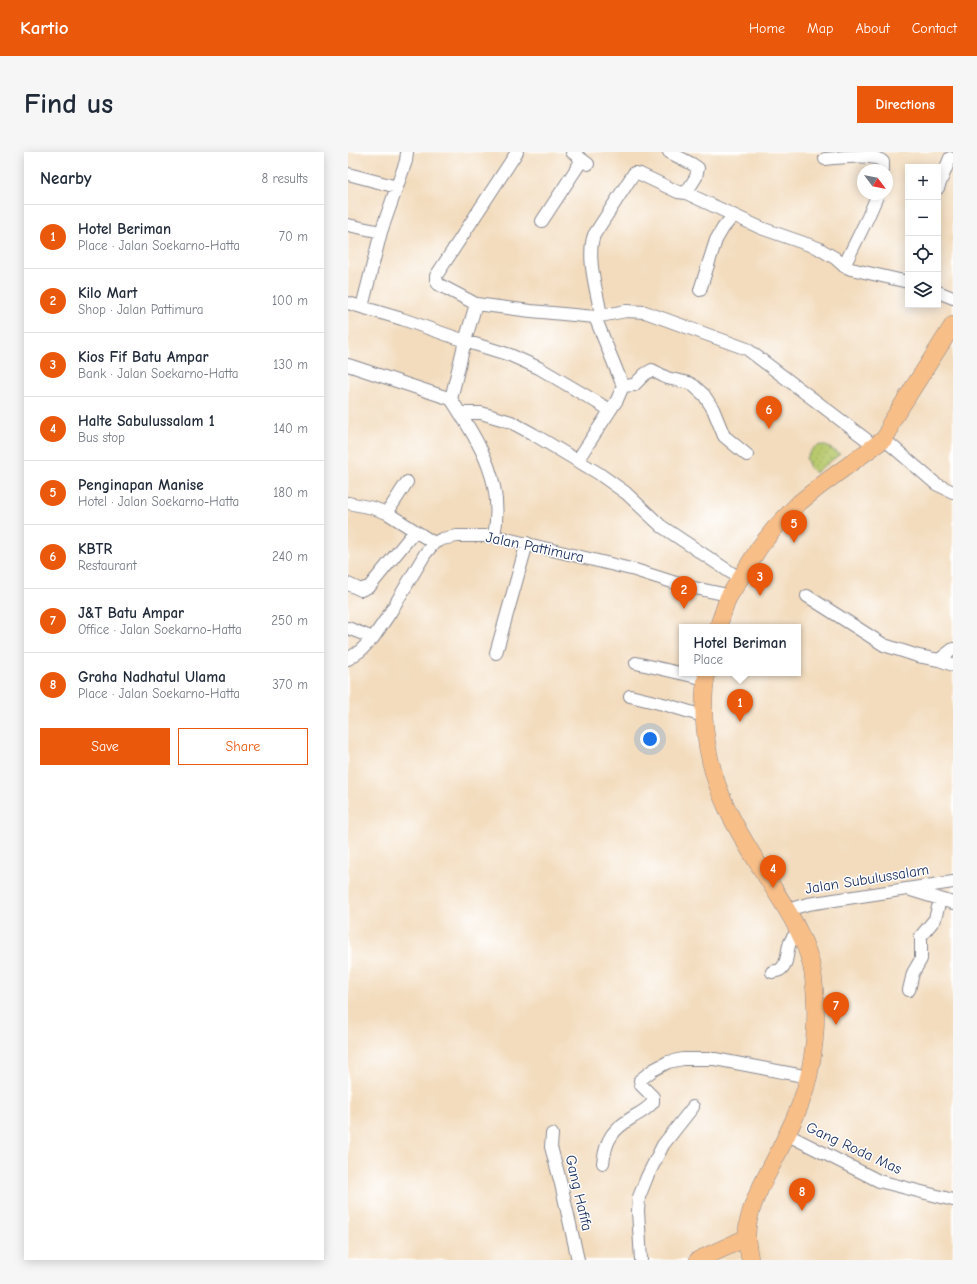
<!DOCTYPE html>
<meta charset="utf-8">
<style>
body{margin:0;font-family:"Comic Neue",sans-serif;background:#f6f6f7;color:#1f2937}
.controls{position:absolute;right:12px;top:12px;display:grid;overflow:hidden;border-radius:0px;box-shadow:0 2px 10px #0003}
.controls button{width:36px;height:36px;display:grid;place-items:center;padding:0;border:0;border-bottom:1px solid #e0e1e3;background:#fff;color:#1f2937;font:20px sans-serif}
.compass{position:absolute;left:509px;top:12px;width:36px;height:36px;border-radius:50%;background:#fff;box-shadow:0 2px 10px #0003;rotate:122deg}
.you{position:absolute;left:302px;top:587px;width:14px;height:14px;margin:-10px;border:3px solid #fff;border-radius:50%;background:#1a73e8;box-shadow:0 0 0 6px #1a73e833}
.badge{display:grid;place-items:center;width:26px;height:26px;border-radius:50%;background:#ea580c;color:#fff;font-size:13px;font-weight:700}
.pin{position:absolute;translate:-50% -33px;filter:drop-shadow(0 1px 2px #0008)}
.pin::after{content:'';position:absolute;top:21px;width:14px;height:12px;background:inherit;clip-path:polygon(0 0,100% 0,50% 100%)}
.popup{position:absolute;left:331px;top:472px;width:122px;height:52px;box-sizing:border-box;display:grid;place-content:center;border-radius:0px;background:#fff;filter:drop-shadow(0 1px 3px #0005);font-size:13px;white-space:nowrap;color:#747a83}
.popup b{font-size:15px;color:#1f2937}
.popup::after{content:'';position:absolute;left:50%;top:100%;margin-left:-8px;border:8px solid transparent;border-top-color:#fff}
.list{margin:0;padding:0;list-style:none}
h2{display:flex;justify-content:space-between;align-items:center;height:52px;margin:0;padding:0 16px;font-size:17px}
h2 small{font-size:13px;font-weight:400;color:#747a83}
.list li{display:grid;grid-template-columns:26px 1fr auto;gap:12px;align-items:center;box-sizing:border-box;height:64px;padding:0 16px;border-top:1px solid #e0e1e3}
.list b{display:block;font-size:15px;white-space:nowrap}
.list p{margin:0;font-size:13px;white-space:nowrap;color:#747a83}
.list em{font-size:13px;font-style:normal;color:#747a83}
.actions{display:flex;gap:8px;padding:12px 16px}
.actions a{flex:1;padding:9px 0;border:1px solid #ea580c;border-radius:0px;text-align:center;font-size:14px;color:#ea580c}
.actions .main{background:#ea580c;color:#fff}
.icon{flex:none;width:22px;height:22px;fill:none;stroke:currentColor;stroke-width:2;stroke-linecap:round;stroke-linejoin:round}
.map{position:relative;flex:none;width:605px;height:1108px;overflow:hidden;border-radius:0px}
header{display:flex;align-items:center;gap:24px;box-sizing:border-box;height:56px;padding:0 20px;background:#ea580c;color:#fff}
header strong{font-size:19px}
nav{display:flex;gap:22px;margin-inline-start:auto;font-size:14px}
.intro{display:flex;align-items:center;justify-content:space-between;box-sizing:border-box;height:96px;padding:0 24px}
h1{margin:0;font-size:28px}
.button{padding:10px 18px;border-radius:0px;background:#ea580c;color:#fff;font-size:14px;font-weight:700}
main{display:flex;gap:24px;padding:0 24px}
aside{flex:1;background:#fff;border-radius:0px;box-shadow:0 2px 10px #0003}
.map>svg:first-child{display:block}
</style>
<header>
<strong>Kartio</strong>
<nav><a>Home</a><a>Map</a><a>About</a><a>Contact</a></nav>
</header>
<div class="intro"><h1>Find us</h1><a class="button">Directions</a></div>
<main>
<aside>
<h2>Nearby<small>8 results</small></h2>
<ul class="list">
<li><span class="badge">1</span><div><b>Hotel Beriman</b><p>Place · Jalan Soekarno-Hatta</p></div><em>70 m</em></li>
<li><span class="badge">2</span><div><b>Kilo Mart</b><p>Shop · Jalan Pattimura</p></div><em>100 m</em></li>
<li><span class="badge">3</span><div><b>Kios Fif Batu Ampar</b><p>Bank · Jalan Soekarno-Hatta</p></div><em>130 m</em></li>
<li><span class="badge">4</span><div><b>Halte Sabulussalam 1</b><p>Bus stop</p></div><em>140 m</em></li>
<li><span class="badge">5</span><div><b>Penginapan Manise</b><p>Hotel · Jalan Soekarno-Hatta</p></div><em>180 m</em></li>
<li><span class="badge">6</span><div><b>KBTR</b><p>Restaurant</p></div><em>240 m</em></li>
<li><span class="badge">7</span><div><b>J&amp;T Batu Ampar</b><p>Office · Jalan Soekarno-Hatta</p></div><em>250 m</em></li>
<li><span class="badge">8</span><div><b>Graha Nadhatul Ulama</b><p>Place · Jalan Soekarno-Hatta</p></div><em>370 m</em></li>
</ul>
<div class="actions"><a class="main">Save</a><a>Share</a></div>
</aside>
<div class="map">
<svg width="605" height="1108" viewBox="0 0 605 1108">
<defs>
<pattern id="grass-dots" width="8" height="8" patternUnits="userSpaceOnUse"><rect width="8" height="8" fill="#b7c96d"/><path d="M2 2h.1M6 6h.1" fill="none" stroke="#9dad61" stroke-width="1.8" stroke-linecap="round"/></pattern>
</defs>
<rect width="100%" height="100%" fill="#fff"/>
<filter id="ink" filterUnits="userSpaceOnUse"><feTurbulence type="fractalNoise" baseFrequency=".025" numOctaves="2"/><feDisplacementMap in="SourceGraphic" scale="8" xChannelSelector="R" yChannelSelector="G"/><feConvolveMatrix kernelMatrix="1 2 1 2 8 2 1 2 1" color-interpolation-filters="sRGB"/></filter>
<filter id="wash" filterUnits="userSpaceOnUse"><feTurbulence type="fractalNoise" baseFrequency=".012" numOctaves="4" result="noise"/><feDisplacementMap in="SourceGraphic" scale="16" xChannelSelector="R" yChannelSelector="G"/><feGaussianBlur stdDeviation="0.9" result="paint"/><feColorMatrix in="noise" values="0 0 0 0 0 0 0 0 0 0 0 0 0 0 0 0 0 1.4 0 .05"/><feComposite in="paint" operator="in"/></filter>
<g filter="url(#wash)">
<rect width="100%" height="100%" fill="#f3dcbd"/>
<path fill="url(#grass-dots)" stroke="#697c66" d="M473,293L480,295L492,302L467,321L462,316L458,306L465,296Z"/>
</g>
<g filter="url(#ink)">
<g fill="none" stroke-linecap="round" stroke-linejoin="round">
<g stroke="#87868e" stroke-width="14">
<path id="minor" d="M224,0L240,12
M477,7C491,6 525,0 535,10V18
M0,22L49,35
M590,36L602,6
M338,41L413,76L470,96L487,106L496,114L503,117L560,130
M194,69L234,8
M0,73L33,80
M496,114L520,65L530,42
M352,138L368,88L375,76L385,64
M590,140L605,146
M0,151L54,167L117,189L103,247C131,291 157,329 146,384
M128,152L90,132L88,127V124L169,0
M14,155L33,80L58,9L59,0
M253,163C249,140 238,105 246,83L286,21L292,22L330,40L338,41L348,25L350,16L344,12L321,0
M247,165L278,159L297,160L399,197L519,288
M0,213L103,247
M275,234L286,233L297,222L304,218L319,226L341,231L346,234L356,243L365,257L376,284L399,303
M112,261H133L163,270L185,282L250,321L278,341L313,374L385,422
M536,287L588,332L605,340
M229,309L269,248L275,234L247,165L183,159L128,152L117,189L162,203L191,216L262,258
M0,351L25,356L39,361L86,391
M39,361L59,330
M0,432L13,438L22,434L67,379
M459,444L536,493L570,504L591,508L605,513
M0,476L25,486
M148,501L179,391
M0,507L12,499L25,486L42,461L77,402L86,391L94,387L109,384H146L287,418L337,434L380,443
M591,508L605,497
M288,511L358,527
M282,544L319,553L355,564
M563,738L605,751
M439,758L460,752L605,730
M424,820C427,819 431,819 433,817C444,808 434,791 451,780
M561,838L565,821L573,807V784L587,767L592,748
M204,982L203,995L213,1032L230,1108
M440,983L531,1029L605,1048
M255,1011C258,987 264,978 285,965C292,961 300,957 305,950V945L293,933L292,928L305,918L320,910L335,907H367L461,925
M293,1108L290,1059L291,1045L299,1025L315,993L345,955"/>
</g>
<g stroke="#87868e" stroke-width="18">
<path id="highway" d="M370,475L380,446L411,396L426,377L451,351L472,334L536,287L541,279L542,272L605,173
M359,521C355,540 355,558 357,577C363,638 389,679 421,729C439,758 460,788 465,822C471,864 467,914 452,953C445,971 436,989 427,1007C415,1031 398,1058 399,1086C399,1093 401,1101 402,1108
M350,1108L398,1086"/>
</g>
<use href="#minor" stroke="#fff" stroke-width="12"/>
<use href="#highway" stroke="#f7be88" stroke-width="17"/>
</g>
</g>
<g text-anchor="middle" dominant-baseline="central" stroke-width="3" stroke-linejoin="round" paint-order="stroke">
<g font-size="15" fill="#1b2f5e" stroke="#fff">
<text transform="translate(187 395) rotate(12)">Jalan Pattimura</text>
<text transform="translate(519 727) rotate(-9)">Jalan Subulussalam</text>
<text transform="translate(506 996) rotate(25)">Gang Roda Mas</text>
<text transform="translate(231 1041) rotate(77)">Gang Hafifa</text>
</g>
</g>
</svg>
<div class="controls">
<button>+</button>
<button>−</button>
<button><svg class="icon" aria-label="locate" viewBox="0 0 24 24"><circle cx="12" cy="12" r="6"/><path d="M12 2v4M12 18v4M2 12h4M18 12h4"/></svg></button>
<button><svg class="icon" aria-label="layers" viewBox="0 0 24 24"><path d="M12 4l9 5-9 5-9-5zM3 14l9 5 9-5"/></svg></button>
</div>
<svg class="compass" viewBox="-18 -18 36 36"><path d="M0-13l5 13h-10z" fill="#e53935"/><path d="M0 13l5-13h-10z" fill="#747a83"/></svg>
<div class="you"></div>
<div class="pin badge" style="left:392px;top:570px">1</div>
<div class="popup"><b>Hotel Beriman</b>Place</div>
<div class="pin badge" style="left:336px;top:457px">2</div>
<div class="pin badge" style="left:412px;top:444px">3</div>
<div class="pin badge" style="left:425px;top:736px">4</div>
<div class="pin badge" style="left:446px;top:391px">5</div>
<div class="pin badge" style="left:421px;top:277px">6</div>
<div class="pin badge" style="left:488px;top:873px">7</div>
<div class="pin badge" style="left:454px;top:1059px">8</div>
</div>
</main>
